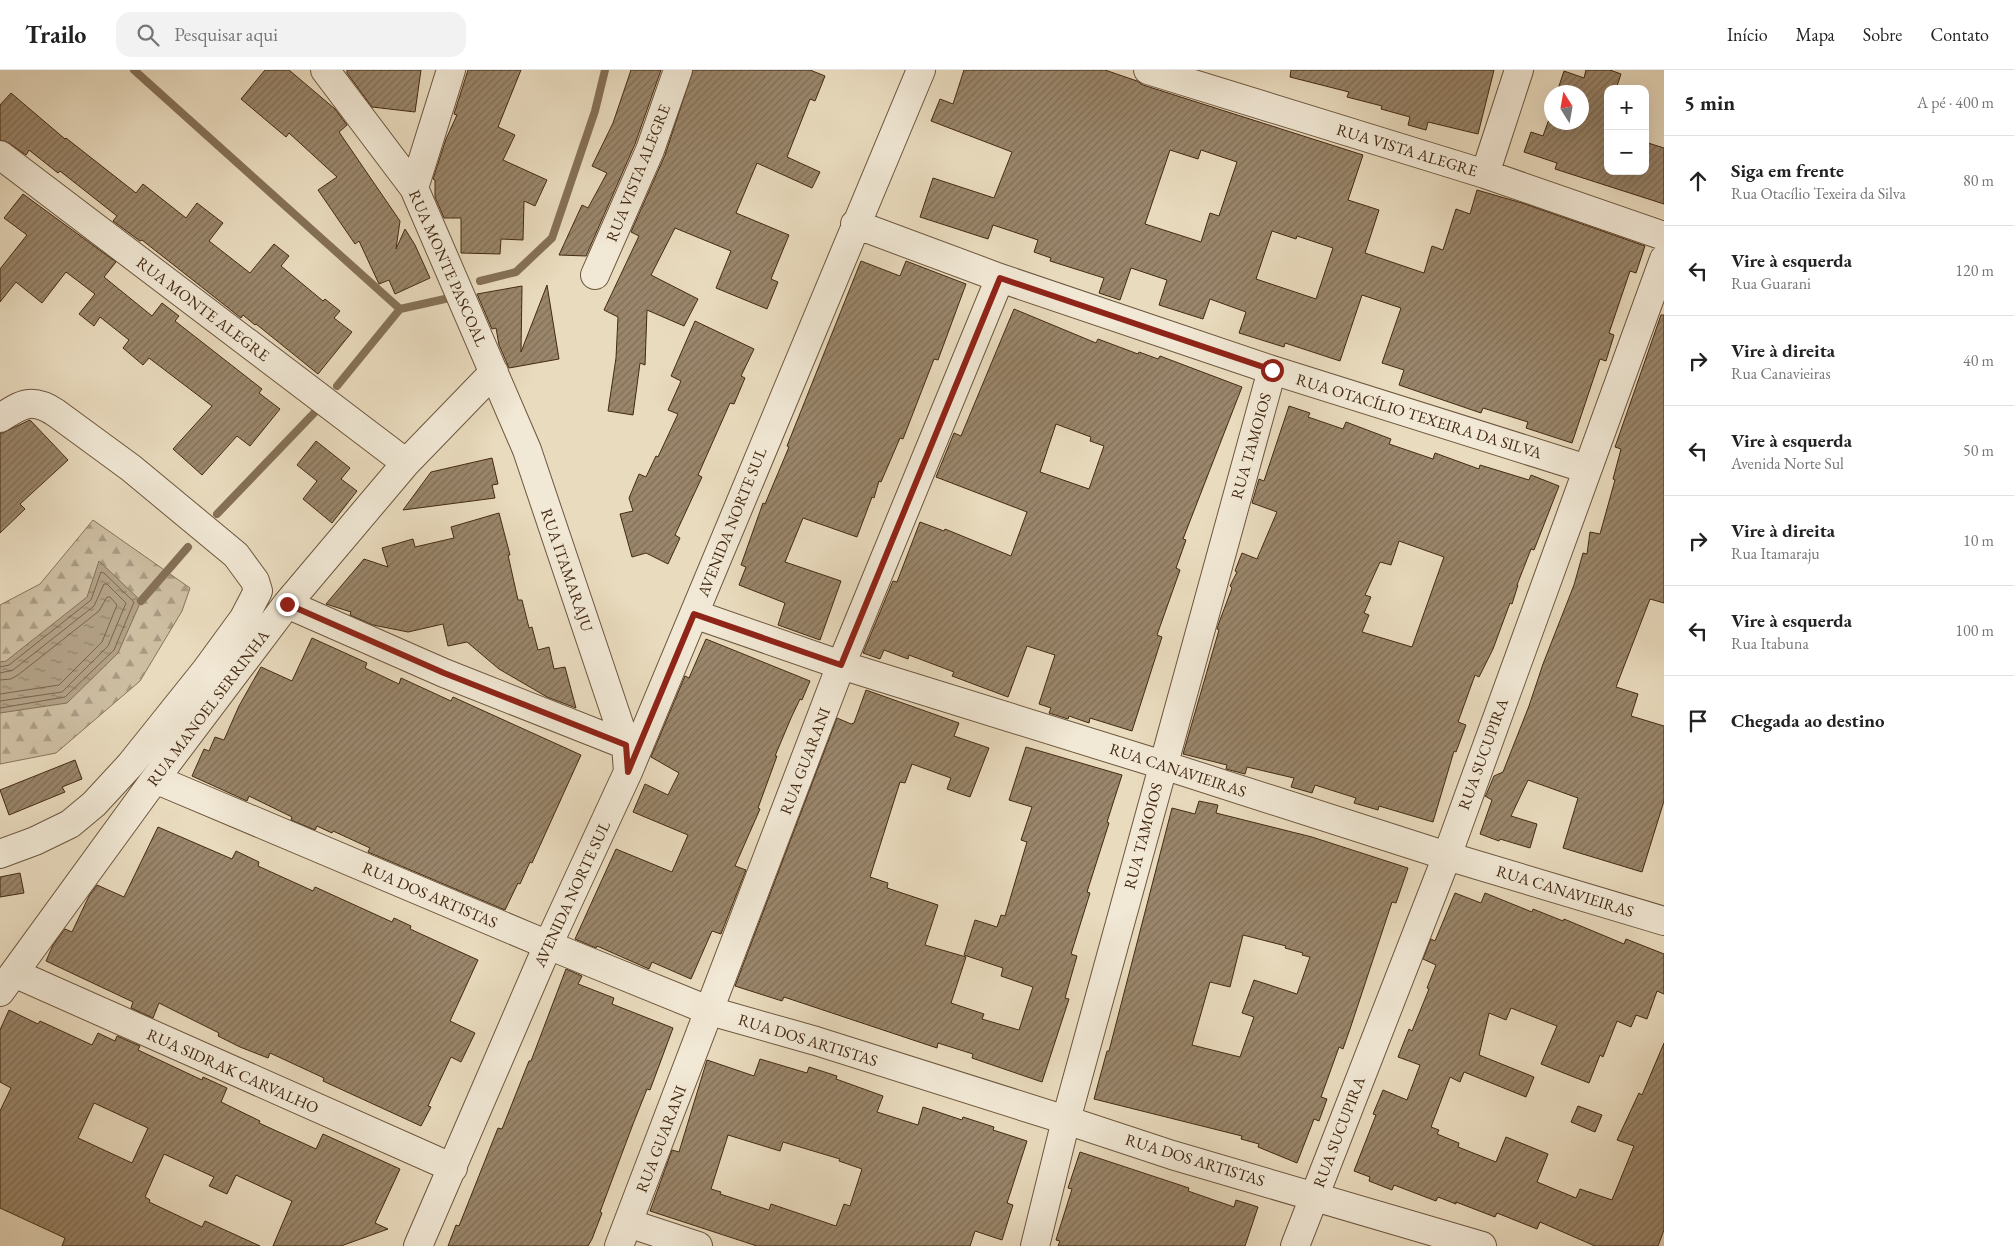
<!DOCTYPE html>
<html lang="pt">
<meta charset="utf-8">
<style>
body{margin:0;font-family:"EB Garamond",serif;background:#f2f2f2;color:#222}
.controls{position:absolute;right:15px;top:15px;display:grid;overflow:hidden;border-radius:10px;box-shadow:0 5px 20px #0002}
.controls button{width:45px;height:45px;display:grid;place-items:center;padding:0;border:0;border-bottom:1px solid #e0e0e0;background:#fff;color:#222;font:25px sans-serif}
.compass{position:absolute;left:1544px;top:15px;width:45px;height:45px;border-radius:50%;background:#fff;box-shadow:0 5px 20px #0002;rotate:349deg}
.stop{position:absolute;width:15px;height:15px;margin:-11px;border:4px solid #8f2418;border-radius:50%;background:#fff}
.stop.end{background:#8f2418;border-color:#fff;box-shadow:0 1px 5px #0008}
.list{margin:0;padding:0;list-style:none}
h2{display:flex;justify-content:space-between;align-items:center;height:65px;margin:0;padding:0 20px;font-size:21px}
h2 small{font-size:16px;font-weight:400;color:#767676}
.list li{display:grid;grid-template-columns:32px 1fr auto;gap:15px;align-items:center;box-sizing:border-box;height:90px;padding:0 20px;border-top:1px solid #e0e0e0}
.list b{display:block;font-size:19px;white-space:nowrap}
.list p{margin:0;font-size:16px;white-space:nowrap;color:#767676}
.list em{font-size:16px;font-style:normal;color:#767676}
.icon{flex:none;width:28px;height:28px;fill:none;stroke:currentColor;stroke-width:2;stroke-linecap:round;stroke-linejoin:round}
.map{position:relative;flex:none;width:1664px;height:1176px;overflow:hidden}
header{display:flex;align-items:center;gap:30px;box-sizing:border-box;height:70px;padding:0 25px;background:#fff;border-bottom:1px solid #e0e0e0}
header strong{font-size:24px}
nav{display:flex;gap:28px;margin-inline-start:auto;font-size:18px}
.search{width:350px;height:45px;background:#f2f2f2;display:flex;align-items:center;gap:12px;box-sizing:border-box;padding:0 18px;border-radius:15px;color:#767676;font-size:19px}
main{display:flex}
aside{flex:1;background:#fff}
.map>svg:first-child{display:block}
</style>
<header>
<strong>Trailo</strong>
<div class="search"><svg class="icon" aria-label="search" viewBox="0 0 24 24"><circle cx="10" cy="10" r="6"/><path d="M15 15l6 6"/></svg>Pesquisar aqui</div>
<nav><a>Início</a><a>Mapa</a><a>Sobre</a><a>Contato</a></nav>
</header>
<main>
<div class="map">
<svg width="1664" height="1176" viewBox="0 0 1664 1176">
<defs>
<pattern id="forest-firs" width="22" height="20" patternUnits="userSpaceOnUse" patternTransform="scale(1.25)"><rect width="22" height="20" fill="#cdbda1"/><path d="M5 1l3.5 6h-7zM16 11l3.5 6h-7z" fill="#a89a82"/></pattern>
<pattern id="water-ripples" width="26" height="14" patternUnits="userSpaceOnUse" patternTransform="scale(1.25)"><rect width="26" height="14" fill="#b19f84"/><path d="M2 4q2-2 4 0t4 0M15 11q2-2 4 0t4 0" fill="none" stroke="#92826b"/></pattern>
<pattern id="building-hatch" width="6" height="6" patternUnits="userSpaceOnUse" patternTransform="scale(1.25)"><rect width="6" height="6" fill="#9a866b"/><path d="M-1 1l2-2M0 6l6-6M5 7l2-2" fill="none" stroke="#7f6e57"/></pattern>
</defs>
<rect width="100%" height="100%" fill="#e9dbbe"/>
<filter id="stains"><feTurbulence type="fractalNoise" baseFrequency=".004" numOctaves="4"/><feColorMatrix values="0 0 0 0 .2 0 0 0 0 .09 0 0 0 0 .02 0 0 0 .5 -.17"/></filter>
<radialGradient id="worn" r=".72"><stop offset=".6" stop-color="#630" stop-opacity="0"/><stop offset="1" stop-color="#630" stop-opacity=".3"/></radialGradient>
<path fill="url(#forest-firs)" stroke="#88745a" d="M93,450L190,518L182,541L140,611L56,683L0,694V535L40,514Z"/>
<path fill="url(#water-ripples)" stroke="#857056" d="M99,491L141,531L118,583L67,633L0,643V592L6,591L87,527Z"/>
<g fill="none" stroke-linecap="round" stroke-linejoin="round">
<path stroke="#7a644b" stroke-width="1" d="M0,597L9,595L91,530L101,502L104,503L134,532L114,580L65,627L0,638
M0,603L13,600L94,536L104,514H107L126,533L108,576L62,622L0,631
M0,610L11,609L18,605L99,541L107,527H110L117,535L102,572L59,615L0,624"/>
<path stroke="#857056" stroke-width="8" d="M134,0L400,239
M480,211L516,202L552,168L595,41L605,0
M337,316L400,239L445,229
M217,444L316,341
M141,531L188,477"/>
</g>
<path fill="url(#building-hatch)" stroke="#442a12" fill-rule="evenodd" d="M265,0H289L335,39L347,55L339,62L400,151L396,179L405,159L415,175L430,208L395,224L389,210L379,214L359,171L355,174L318,120L337,107L289,63L286,67L241,29Z
M347,0H421L415,42L372,37L347,3Z
M468,0H521L498,57L515,65L503,90L547,110L535,136L524,131L523,170L501,169L500,184L461,183V148H444L435,127V110L433,109L446,69L457,45L454,44Z
M631,0H661L635,74L586,186L559,185L582,135L588,138L607,103L592,96L613,53Z
M693,0H810L825,6L815,31L810,29L787,87L820,102L812,118L757,93L736,143L789,165L771,209L778,212L767,239L716,218L731,181L675,158L651,205L698,229L684,256L647,240L645,295L640,293L633,345L608,341L616,288L618,247L604,240L639,166L631,162L665,85Z
M964,0H1105L1137,11L1143,15L1363,85L1348,130L1379,140L1365,183L1424,203L1432,176L1443,180L1456,139L1470,144L1477,120L1522,133L1645,176L1636,203L1630,201L1609,263L1614,265L1606,291L1600,289L1572,373L1526,358L1528,352L1483,338L1481,343L1399,315L1404,300L1382,293L1401,238L1362,225L1340,291L1285,273L1284,277L1239,263L1246,242L1210,229L1203,249L1159,235L1167,210L1131,198L1120,230L1099,223L1104,208L1050,191L1051,188L1034,182L1038,170L993,155L988,169L920,147L933,108L994,128L1012,82L931,51L940,29L953,34ZM1170,80L1198,89L1201,80L1237,92L1219,146L1210,143L1201,172L1145,154ZM1272,161L1296,169L1297,166L1333,178L1316,229L1256,209Z
M1291,0H1494L1478,64L1428,52L1426,60L1408,55L1410,47L1381,39L1382,36L1347,27L1349,22L1290,7Z
M1586,0H1610L1621,4L1616,19H1608V101H1645V72L1664,78V134L1555,99L1557,93L1524,82L1531,62L1543,66L1552,41V52H1582V22H1557L1564,1L1584,8Z
M11,23L65,69L66,68L136,123L143,114L186,148L197,133L223,153L209,171L250,203L274,174L289,186L281,196L323,231L325,229L340,241L334,248L352,262L318,304L256,254L255,255L243,245L241,248L142,170L140,171L113,151L117,146L60,101L58,103L29,80L26,85L9,73L0,70V35Z
M23,124L116,192L104,207L152,246L162,233L179,246L175,251L262,319L259,323L280,339L250,376L237,366L202,405L173,379L212,336L149,288L143,295L123,278L129,270L100,247L94,256L79,244L95,224L66,202L42,233L16,212L0,232V199L27,165L4,148Z
M861,191L900,206L906,191L966,214L938,290L934,289L903,369L900,368L881,412L879,411L874,428L872,427L857,467L803,448L785,492L841,511L820,570L778,555L785,533L739,515L746,497L741,495L763,433L765,434L789,377L787,376Z
M547,215L559,289L509,298L499,275L496,258L492,259L477,224L522,216L521,282Z
M1014,239L1096,273L1098,269L1138,284L1139,282L1158,289L1160,286L1242,317L1183,469L1186,470L1176,498L1180,500L1157,565L1162,567L1132,661L1090,648L1089,653L1069,646L1068,649L1049,643L1051,638L1039,634L1055,585L1027,576L1008,627L952,606L954,602L909,585L908,589L884,580L880,589L863,583L893,511L897,512L920,452L944,461L945,459L1011,486L1027,442L936,407L954,363L961,366ZM1056,354L1091,367L1090,371L1104,376L1089,419L1040,402Z
M1661,245H1664V533L1650,529L1616,617L1638,624L1631,646L1664,656V731L1642,802L1563,778L1578,728L1528,710L1511,746L1537,754L1530,778L1500,769L1499,771L1480,764L1492,730L1485,726L1486,725L1494,706L1503,702L1529,636L1543,594L1574,515L1583,483L1587,484L1590,462L1600,464L1615,410L1613,409L1621,379L1615,377Z
M695,251L754,279L741,306L745,308L734,334L730,333L698,405L702,407L675,465L680,468L668,494L646,483L632,487L620,444L633,441L629,428L639,404L646,407L656,386L658,387L678,344L668,340L681,311L671,306Z
M1289,336L1310,343L1308,347L1343,359L1346,352L1391,369L1389,374L1433,389L1435,383L1479,399L1480,395L1529,410L1531,405L1559,416L1534,480L1531,479L1517,515H1518L1512,534L1510,533L1493,579L1479,607L1475,605L1458,652L1466,655L1456,682L1454,681L1433,752L1379,736L1378,740L1354,733L1356,728L1315,715L1312,723L1291,717L1294,708L1247,697L1245,704L1226,699L1227,695L1183,684L1219,560L1217,559L1220,550L1232,518L1230,516L1237,502L1235,501L1242,483L1257,489L1277,442L1252,433L1259,409L1264,411ZM1399,471L1444,487L1412,577L1362,562L1369,545L1364,543L1371,527L1365,525L1380,492L1391,495Z
M30,350L68,390L20,434L25,439L0,463V364Z
M316,371L350,398L341,409L357,421L332,453L303,429L317,411L297,395Z
M492,388L498,414L492,415L495,428L403,440L431,402Z
M499,443L510,485H508L518,530H522L529,558L532,557L538,580L549,577L554,599L565,597L576,638L547,627L499,599L467,572L448,576L443,554L408,562L373,555L350,545L351,542L326,534L364,489L388,497L382,478L413,469L415,477L454,468L451,457Z
M312,568L367,593L365,598L399,614L401,608L451,631L453,627L581,685L532,793L530,792L520,814L518,813L505,840L368,782L370,778L333,761L332,763L317,756L315,760L291,750L292,747L249,726L247,731L192,706L204,679L209,681L215,667L224,670L239,636L261,597L292,611Z
M706,569L810,611L802,630L800,629L791,648L775,686H777L758,738L760,739L735,796L746,800L721,864L712,861L691,909L652,892L649,899L597,876L596,878L575,869L616,779L672,802L688,765L633,742L645,714L668,725L679,703L651,687L685,606L689,608Z
M866,620L959,653L954,666L989,678L970,727L947,719L951,708L912,694L905,713L900,712L870,807L888,813L887,818L938,835L925,875L966,887L951,933L984,944L982,949L1019,960L1033,917L1001,906L1003,898L964,885L975,850L997,857L1001,845L1005,846L1027,772L1021,770L1032,737L1009,730L1026,677L1122,705L1107,752L1109,753L1087,822L1090,823L1071,884L1077,886L1065,928L1069,929L1042,1012L972,988L973,984L938,973L937,978L784,927L782,931L735,916L837,648L851,654L854,653Z
M75,690L82,709L62,717L65,722L9,745L0,720Z
M1199,731L1218,735L1216,743L1312,767L1408,798L1396,833L1392,832L1351,956L1343,979L1339,977L1321,1027L1327,1029L1319,1051L1314,1049L1297,1093L1258,1077L1259,1074L1241,1069L1242,1066L1094,1029L1107,981H1109L1172,738L1195,744ZM1243,865L1286,876L1285,878L1303,883L1302,885L1310,887L1297,924L1254,910L1242,943L1254,947L1240,987L1192,975L1210,912L1230,917Z
M158,757L232,789L236,781L259,792L258,796L313,821L315,817L392,852L394,848L411,856L410,859L478,890L450,951L475,963L461,992L451,987L428,1036L431,1037L421,1056L323,1011L324,1008L270,983L268,988L240,977L218,966L219,963L159,933L153,948L131,938L133,932L46,891L53,875L65,859L72,862L89,826L97,815L124,827Z
M20,803L24,823L0,827V807Z
M1455,823L1481,833L1485,823L1532,842L1533,839L1563,851L1564,849L1624,874L1626,869L1664,884V924L1657,921L1647,949L1636,945L1631,957L1617,951L1603,987L1600,985L1589,1013L1541,994L1557,956L1511,938L1506,950L1489,943L1479,985L1534,1007L1526,1027L1464,1002L1460,1012L1450,1007L1431,1057L1439,1060L1437,1064L1459,1073L1458,1077L1496,1092L1506,1067L1548,1084L1537,1112L1576,1128L1580,1119L1612,1130L1634,1076L1617,1070L1639,1023L1642,1025L1664,973V1160L1658,1176H1595L1540,1152L1537,1159L1497,1143L1495,1147L1456,1132V1134L1438,1127L1436,1131L1394,1115L1392,1120L1369,1111L1370,1107L1354,1101L1376,1045L1373,1044L1383,1020L1407,1030L1420,995L1398,987L1409,959L1412,961L1429,919L1427,918L1436,895L1423,889L1431,869L1435,871Z
M566,899L582,906L578,914L614,928L612,934L673,958L650,1020L647,1019L633,1054L600,1142L602,1143L592,1169L588,1176H448L456,1155L459,1156L498,1058L502,1059L529,991H531Z
M9,940L38,954L40,951L92,975L98,963L115,971L117,966L140,976L138,980L202,1010L203,1007L227,1018L221,1032L260,1051L259,1053L316,1079L323,1064L400,1099L375,1153L388,1159L341,1176H273L292,1131L236,1105L227,1124L209,1116L214,1107L164,1084L145,1127L150,1130L149,1132L202,1157L205,1151L260,1176H62L65,1168L0,1138V1041L11,1018L0,1012V960ZM94,1033L148,1058L132,1093L78,1068Z
M760,989L807,1003L809,997L837,1006L836,1009L883,1026L877,1042L918,1055L923,1037L962,1050L963,1047L994,1057L993,1060L1027,1071L1007,1133L1013,1135L1002,1170L975,1161L970,1176H757L650,1141L672,1080L679,1082L707,990L754,1006ZM728,1065L780,1081L783,1072L840,1089L839,1091L862,1099L850,1136L844,1134L836,1156L771,1134L769,1140L720,1124L721,1122L711,1119Z
M1578,1036L1602,1045L1595,1062L1571,1052Z
M1080,1082L1189,1118L1188,1121L1234,1137L1236,1130L1258,1137L1245,1176H1058L1060,1171L1056,1170L1072,1119L1068,1118Z"/>
<g fill="none" stroke-linecap="round" stroke-linejoin="round">
<g stroke="#6d563d" stroke-width="30">
<path id="minor" d="M325,0L414,118L527,380L626,675L628,702
M1148,0L1485,104L1664,166
M0,85L406,393
M1485,104L1519,0
M414,118L451,0
M855,154L1000,208L1272,300L1587,399
M595,205L650,80L678,0
M0,348C22,334 32,327 56,343L131,398L236,485L255,511L258,521L244,548L206,600L130,695L94,734L70,754L35,771L0,784
M287,534L444,603L626,675
M694,544L841,595L1163,695L1447,786L1664,851
M155,709L548,875L710,941L816,971L1066,1050L1172,1085L1482,1176
M14,903L453,1098
M0,922L155,709L287,534L406,393L494,302
M628,1153L698,1176
M418,1176L548,875L628,702L921,0
M619,1176L841,595L1000,208
M1035,1176L1066,1050L1272,300
M1295,1176L1447,786L1664,189"/>
</g>
<use href="#minor" stroke="#f1e8d5" stroke-width="28"/>
</g>
<g fill="none" stroke-linecap="round" stroke-linejoin="round">
<path stroke="#8f2418" stroke-width="6" d="M287,534L444,603L626,675L628,702L694,544L841,595L1000,208L1272,300"/>
</g>
<g text-anchor="middle" dominant-baseline="central" stroke-width="5" stroke-linejoin="round" paint-order="stroke">
<g font-size="16" fill="#442a12" stroke="#f1e8d5">
<text transform="translate(1407 80) rotate(17)">RUA VISTA ALEGRE</text>
<text transform="translate(638 103) rotate(-68)">RUA VISTA ALEGRE</text>
<text transform="translate(448 198) rotate(66)">RUA MONTE PASCOAL</text>
<text transform="translate(203 239) rotate(37)">RUA MONTE ALEGRE</text>
<text transform="translate(1419 346) rotate(17)">RUA OTACÍLIO TEXEIRA DA SILVA</text>
<text transform="translate(1251 376) rotate(-74)">RUA TAMOIOS</text>
<text transform="translate(732 452) rotate(-68)">AVENIDA NORTE SUL</text>
<text transform="translate(567 500) rotate(71)">RUA ITAMARAJU</text>
<text transform="translate(208 638) rotate(-53)">RUA MANOEL SERRINHA</text>
<text transform="translate(1483 684) rotate(-70)">RUA SUCUPIRA</text>
<text transform="translate(805 691) rotate(-69)">RUA GUARANI</text>
<text transform="translate(1178 700) rotate(18)">RUA CANAVIEIRAS</text>
<text transform="translate(1143 766) rotate(-75)">RUA TAMOIOS</text>
<text transform="translate(1565 821) rotate(17)">RUA CANAVIEIRAS</text>
<text transform="translate(572 824) rotate(-65)">AVENIDA NORTE SUL</text>
<text transform="translate(430 825) rotate(23)">RUA DOS ARTISTAS</text>
<text transform="translate(808 970) rotate(17)">RUA DOS ARTISTAS</text>
<text transform="translate(233 1001) rotate(24)">RUA SIDRAK CARVALHO</text>
<text transform="translate(1339 1062) rotate(-69)">RUA SUCUPIRA</text>
<text transform="translate(661 1069) rotate(-69)">RUA GUARANI</text>
<text transform="translate(1195 1090) rotate(17)">RUA DOS ARTISTAS</text>
</g>
</g>
<rect width="100%" height="100%" filter="url(#stains)"/>
<rect width="100%" height="100%" fill="url(#worn)"/>
</svg>
<div class="controls">
<button>+</button>
<button>−</button>
</div>
<svg class="compass" viewBox="-18 -18 36 36"><path d="M0-13l5 13h-10z" fill="#e53935"/><path d="M0 13l5-13h-10z" fill="#767676"/></svg>
<div class="stop" style="left:1272px;top:300px"></div>
<div class="stop end" style="left:287px;top:534px"></div>
</div>
<aside>
<h2>5 min<small>A pé · 400 m</small></h2>
<ul class="list">
<li><svg class="icon" aria-label="ahead" viewBox="0 0 24 24"><path d="M12 20V5M6 11l6-6 6 6"/></svg><div><b>Siga em frente</b><p>Rua Otacílio Texeira da Silva</p></div><em>80 m</em></li>
<li><svg class="icon" aria-label="left" viewBox="0 0 24 24"><path d="M17 20v-9H6M10 6l-5 5 5 5"/></svg><div><b>Vire à esquerda</b><p>Rua Guarani</p></div><em>120 m</em></li>
<li><svg class="icon" aria-label="right" viewBox="0 0 24 24"><path d="M7 20v-9h11M14 6l5 5-5 5"/></svg><div><b>Vire à direita</b><p>Rua Canavieiras</p></div><em>40 m</em></li>
<li><svg class="icon" aria-label="left" viewBox="0 0 24 24"><path d="M17 20v-9H6M10 6l-5 5 5 5"/></svg><div><b>Vire à esquerda</b><p>Avenida Norte Sul</p></div><em>50 m</em></li>
<li><svg class="icon" aria-label="right" viewBox="0 0 24 24"><path d="M7 20v-9h11M14 6l5 5-5 5"/></svg><div><b>Vire à direita</b><p>Rua Itamaraju</p></div><em>10 m</em></li>
<li><svg class="icon" aria-label="left" viewBox="0 0 24 24"><path d="M17 20v-9H6M10 6l-5 5 5 5"/></svg><div><b>Vire à esquerda</b><p>Rua Itabuna</p></div><em>100 m</em></li>
<li><svg class="icon" aria-label="arrive" viewBox="0 0 24 24"><path d="M6 21V4h12l-3 4 3 4H6"/></svg><div><b>Chegada ao destino</b></div></li>
</ul>
</aside>
</main>
